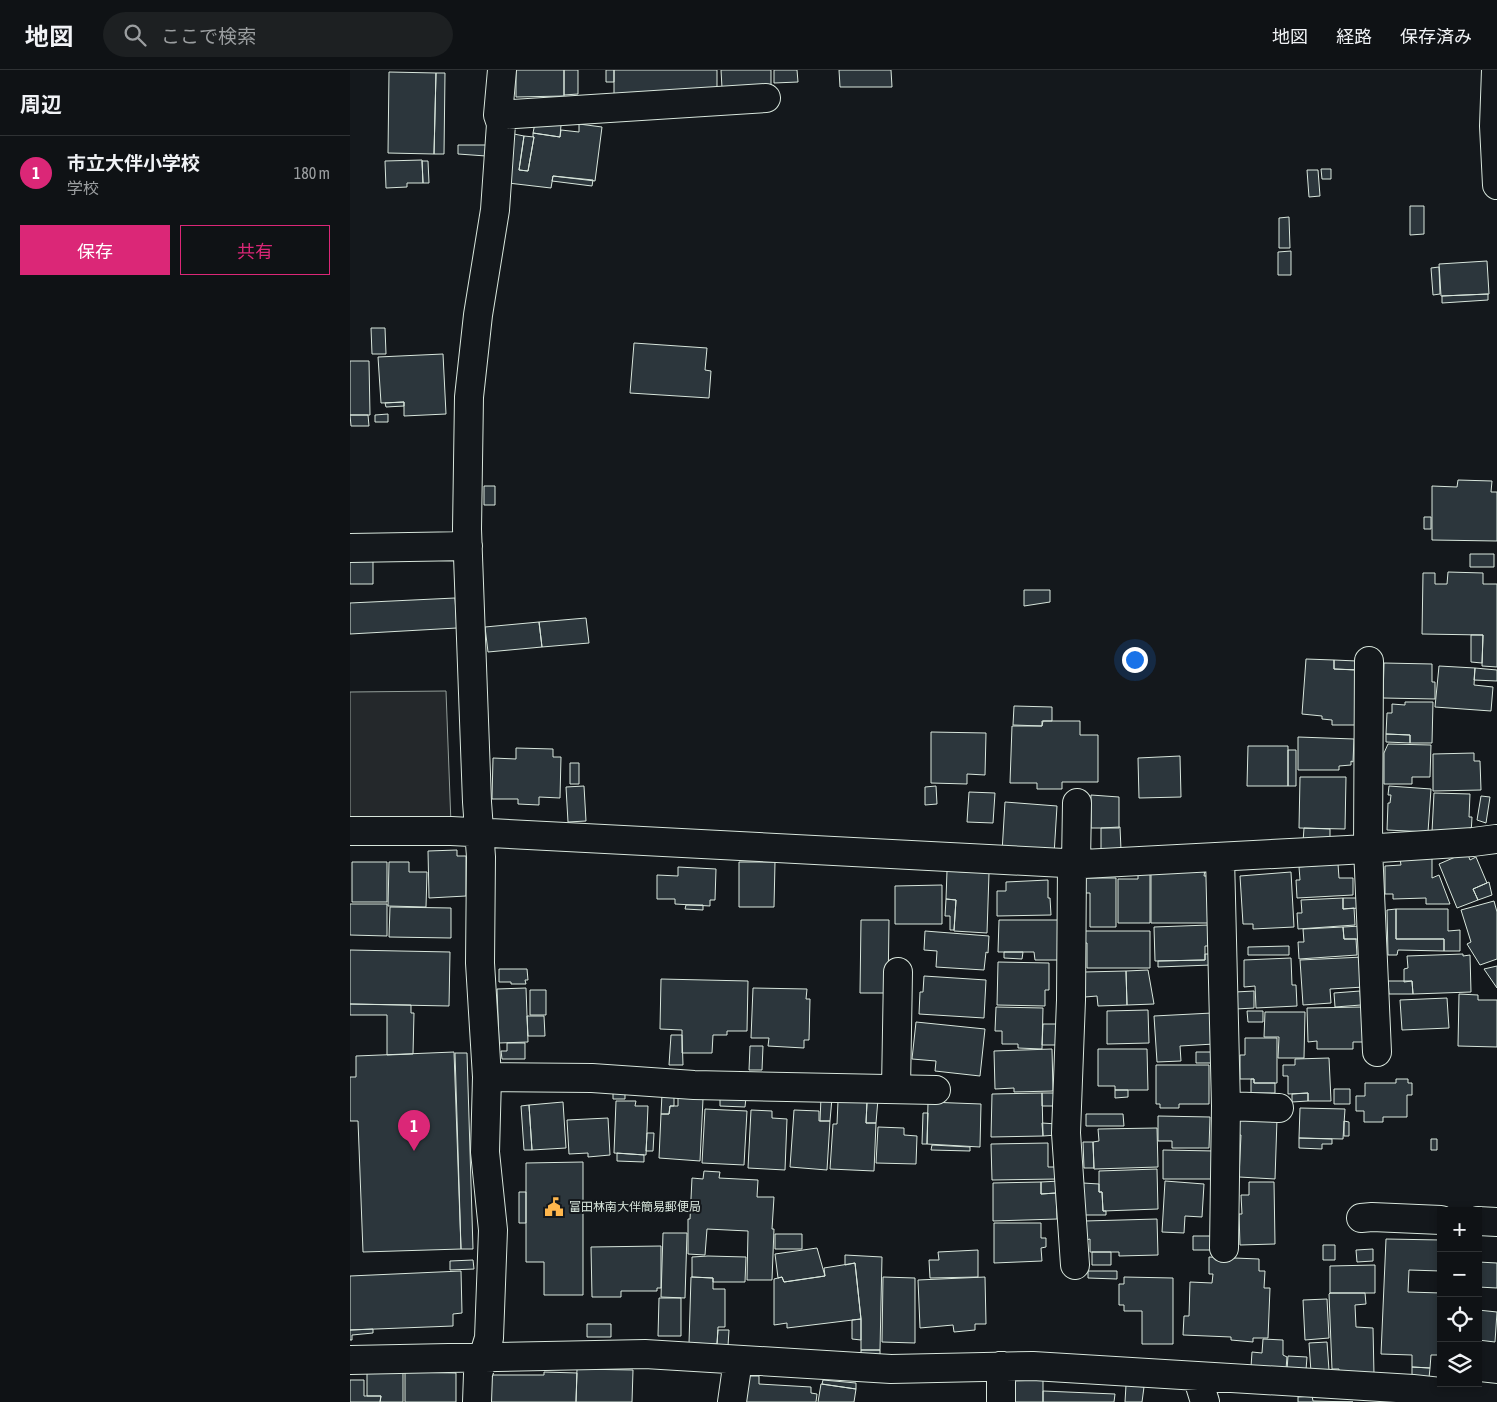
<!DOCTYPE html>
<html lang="ja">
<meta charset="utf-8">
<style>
body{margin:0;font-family:"Asap Condensed","Noto Sans JP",sans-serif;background:#1d2022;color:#f1f3f6}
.controls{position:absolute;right:15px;bottom:15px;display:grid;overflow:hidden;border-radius:0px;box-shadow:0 2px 8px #0003}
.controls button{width:45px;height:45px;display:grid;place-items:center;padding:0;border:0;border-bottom:1px solid #2f3234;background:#0f1215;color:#f1f3f6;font:25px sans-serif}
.you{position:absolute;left:784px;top:589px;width:18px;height:18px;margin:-12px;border:4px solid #fff;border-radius:50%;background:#1a73e8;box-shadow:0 0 0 8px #1a73e833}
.badge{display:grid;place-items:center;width:32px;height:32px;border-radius:50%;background:#db2777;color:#fff;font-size:16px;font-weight:700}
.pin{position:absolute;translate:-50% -41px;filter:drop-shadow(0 1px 2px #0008)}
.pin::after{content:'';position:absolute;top:26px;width:18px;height:15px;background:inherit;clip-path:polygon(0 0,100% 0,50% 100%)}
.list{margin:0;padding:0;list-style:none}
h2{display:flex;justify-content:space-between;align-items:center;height:65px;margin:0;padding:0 20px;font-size:21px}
h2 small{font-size:16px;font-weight:400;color:#9b9ea0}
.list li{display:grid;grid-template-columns:32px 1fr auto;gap:15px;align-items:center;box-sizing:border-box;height:75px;padding:0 20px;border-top:1px solid #2f3234}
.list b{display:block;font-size:19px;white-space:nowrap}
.list p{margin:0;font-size:16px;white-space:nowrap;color:#9b9ea0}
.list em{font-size:16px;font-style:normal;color:#9b9ea0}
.actions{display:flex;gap:10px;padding:15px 20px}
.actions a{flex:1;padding:11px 0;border:1px solid #db2777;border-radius:0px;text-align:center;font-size:18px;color:#db2777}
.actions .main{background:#db2777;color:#fff}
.icon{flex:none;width:28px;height:28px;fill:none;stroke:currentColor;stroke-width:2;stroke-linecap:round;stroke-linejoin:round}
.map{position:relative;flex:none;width:1147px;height:1332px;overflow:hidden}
header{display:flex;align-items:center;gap:30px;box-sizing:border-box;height:70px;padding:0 25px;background:#0f1215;border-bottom:1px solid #2f3234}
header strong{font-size:24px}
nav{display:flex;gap:28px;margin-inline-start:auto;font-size:18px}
.search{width:350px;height:45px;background:#1d2022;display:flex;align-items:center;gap:12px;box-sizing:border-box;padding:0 18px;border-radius:28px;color:#9b9ea0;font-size:19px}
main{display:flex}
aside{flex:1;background:#0f1215}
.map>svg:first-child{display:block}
</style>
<header>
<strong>地図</strong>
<div class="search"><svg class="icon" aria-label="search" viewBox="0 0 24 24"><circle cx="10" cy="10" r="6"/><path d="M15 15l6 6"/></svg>ここで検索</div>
<nav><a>地図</a><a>経路</a><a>保存済み</a></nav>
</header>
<main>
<aside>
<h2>周辺<small></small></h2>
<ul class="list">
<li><span class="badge">1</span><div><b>市立大伴小学校</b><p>学校</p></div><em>180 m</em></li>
</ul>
<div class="actions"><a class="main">保存</a><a>共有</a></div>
</aside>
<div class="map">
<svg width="1147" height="1332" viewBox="0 0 1147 1332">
<rect width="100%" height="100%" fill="#14181c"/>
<path fill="#24282b" stroke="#939e99" d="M96,621L101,754L0,755V622Z"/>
<path fill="#2c363c" stroke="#d8e6dc" d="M166,0H214V26L166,27Z
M214,0H228V24L214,25Z
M256,0H264V12H256Z
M264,0H367V29L264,25Z
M371,0H421V16L372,18Z
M424,0H447L448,12L424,13Z
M489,0H541L542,17H490Z
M39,2L86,3L84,84L38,83Z
M86,3H95L94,84H84Z
M185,53L211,55L210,67L183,63Z
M229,54L252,57L245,111L203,106L201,118L158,113L164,64L174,66L169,100L178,101L184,67H183V63L210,67L211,60L229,62Z
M174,66L184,67L178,101L169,100Z
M108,75H136V86L108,84Z
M72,90L73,113H57V117L36,118L35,91Z
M72,91H78L79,113H73Z
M971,99H981V109H972Z
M957,100H968L970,126L959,127Z
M203,106L243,110L242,116L202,111Z
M1060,136H1074V164L1060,165Z
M939,147L940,178H929V148Z
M941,181V205H928V182Z
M1137,191L1139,224L1091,226L1089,194Z
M1089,197L1090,224L1083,225L1081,198Z
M1138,224V230L1092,233V226Z
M21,258H35L36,284H22Z
M284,273L357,278L355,300L361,301L359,328L280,323Z
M93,284L96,344L54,346V332L31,333L28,287Z
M0,291H19L20,345H0Z
M54,332V336L36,337L35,333Z
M38,344V352H25V345Z
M0,345H18L19,356H1Z
M1108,410L1142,411L1141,422H1147V471L1082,470V416L1107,417Z
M134,416H145V435H134Z
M1074,447H1081V459H1074Z
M0,483H23V514H0Z
M1120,484H1144V497H1120Z
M1098,502L1133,503V514H1147V597L1132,596L1133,565L1072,564L1073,503H1085V514H1097Z
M674,520H700V532L674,536Z
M105,528L107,558L0,564V533Z
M236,548L239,573L192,577L189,552Z
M189,552L192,577L138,582L135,557Z
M1121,565H1133L1132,593L1121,592Z
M956,589L984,590V599L1010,600L1005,655H982V650L972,649V646L952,644Z
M984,590L1007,591L1006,600L984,599Z
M1034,593L1082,594V612H1085V629L1033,628Z
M1089,596L1125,598L1124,615L1143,617L1141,641L1085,637Z
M1125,598L1147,600V611L1124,610Z
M1055,632H1083L1082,673H1060V665L1036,664L1037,643H1042V634L1055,635Z
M664,636L702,637V651H692V656L663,655Z
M693,651H730V665H748V712H712V719H687V713H660L662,656H692Z
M581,662L636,663L635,705L617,704V714L581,713Z
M1036,664L1060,665V673L1036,672Z
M948,667L1004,669L1003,692L1001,691V695L989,696V700H948Z
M1038,674L1081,675L1080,707H1062V714H1034V683Z
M898,676H938V716H897Z
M166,678L203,679V687H211L210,728L189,727V735L168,734V729H142L143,688L166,689Z
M938,680H946V716H938Z
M1124,683V691H1130L1131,720L1083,721V684Z
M830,686L831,727L789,728L788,688Z
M220,693H229V714H220Z
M950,707H996L995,759L949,758Z
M234,716L236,751L218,752L216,717Z
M586,716L587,734L575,735V717Z
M1039,716L1081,719L1078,762L1037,760L1038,733H1040L1041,725H1038Z
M619,722L645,723L643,753L617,752Z
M1084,723L1120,724L1119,747H1122L1121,764L1082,762Z
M741,725L769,727V758H741Z
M1131,726L1140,727L1136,753L1127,750Z
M655,732L707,736L704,785L652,782Z
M770,757L771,780H751V758Z
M954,758L980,759V771L953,772Z
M107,780V786H116V826L79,828L78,781Z
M1117,782L1120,790L1126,787L1137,813L1123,819L1128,830L1107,838L1089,794Z
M1082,787V808L1089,805L1100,834H1076V828L1043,829V824H1035V796L1051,795L1050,789Z
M2,792H37V832H2Z
M39,792H59V802H77L76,837L38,836Z
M389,792H425L424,837H389Z
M988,794L989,808H1003V825L947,828L946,810H950L949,797Z
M328,797L366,799L365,830H360V836L325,834V829H307V805L328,806Z
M801,800H855L854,806H859L861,853H801Z
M597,801L639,803L637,863L604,861L606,830L596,829Z
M788,801H800V853H768V809H788Z
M941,802L944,857L903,859V854H893L890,806Z
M732,808H766V857H740V823H732Z
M698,810V828H700L701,845L647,846V821H656V812Z
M1139,812L1142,825L1128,830L1123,819Z
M592,815V854H545V816Z
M993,828H1008L1009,838L993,839Z
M993,828V839L1004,838L1005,855L948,859L947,843H952L951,830Z
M596,829L606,830L604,860H600V846H595Z
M1144,831L1147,842V889L1130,895L1117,874L1121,872L1111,840Z
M0,834H37V866L0,865Z
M336,835H353V840L335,839Z
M40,837L101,838V868L39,867Z
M1046,839H1098V861L1110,860V881H1094V869H1046Z
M1046,839V869H1094V881L1048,880L1047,885H1038L1037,840Z
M511,850H539L538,923H510Z
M649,850H710V890H685L684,882H648Z
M859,855V876H855V890L805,891L804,857Z
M1011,856V869H994L993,857Z
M993,857L994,869H1006L1007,885L949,889L948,872H954L953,859Z
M575,861L639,866L638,883L636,882L634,900L586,897L587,881L574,880Z
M734,861H800V898H737V873H734Z
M939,876V885H898V877Z
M0,880L100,882L99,936L0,934Z
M654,882H673L672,889L654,888Z
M855,884H861V895L808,897V891L855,890Z
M1113,884V886L1120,885L1121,922L1063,924L1062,911L1054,912V899L1058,898L1057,886Z
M1013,887L1014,917L980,919L981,933L953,935L950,890Z
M941,888L942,915H946L947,936L906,938L905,916L894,917V890Z
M648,892L699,893V920H695V936L647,935Z
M1147,896V918L1134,899Z
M149,899H177L178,910H175L176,914H161V912H149Z
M798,900L804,934L777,935L776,901Z
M776,901L777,935L748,936L747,926L735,927L734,902Z
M574,906L636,910L634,948L569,944L570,922H573Z
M311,909L398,911L397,961H377V965H363L362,983H332V960L310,959Z
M1038,911H1062L1063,924H1039Z
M176,918L178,972L149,973L147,919Z
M403,918L457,919L456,929H460L459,970H454V978L418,976L419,968H401Z
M180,920H196V945H180Z
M904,921V938L886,939L885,922Z
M1010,921L1011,935L985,937L984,923Z
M1109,924L1128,925V930H1147V977L1108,976Z
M1097,928L1099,958L1052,960L1050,930Z
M0,934L61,935V943H64L63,984L37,985V945H0Z
M646,937L693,938L692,979L668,978V974H652V961H645Z
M1012,937L1013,972H1003V979H967V971L958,972L957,938Z
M798,940L799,973L757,974V941Z
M897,941H913V952H898Z
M915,942H955L954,988H928L929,967H914Z
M862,943L864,974L830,976L831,991L807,992L804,946Z
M177,946H194L195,966H178Z
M566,952L635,959L630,1006L585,1001L586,991L562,989Z
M693,954H709L708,975H692Z
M321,965H332L333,995H319Z
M895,968H927V1013H904V1009H890V985H895Z
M157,973H175V989H152L151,981H157Z
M400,976H413L412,1000H399Z
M702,979L703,1021L664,1022V1018L645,1019L644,981Z
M748,979H797L798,1020H765V1016H748Z
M104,982L111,1179L13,1182L8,1051H0V1007H6V986Z
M846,982H864V993H846Z
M105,983H117L123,1179H111Z
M979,988L981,1031H958V1023L938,1024V1006H933V995H945V989Z
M806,995H859V1034H829V1038H810V1034H806Z
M901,1009H904V1013H925V1023H901Z
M1046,1009H1058V1013H1062V1025H1057V1047H1033V1052H1014V1041H1006V1026H1015V1013H1046Z
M984,1019H1000V1034H984Z
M765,1020H778V1027L765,1028Z
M263,1021H275V1029H263Z
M692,1023H706V1036H692Z
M692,1023L693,1066L641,1067L642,1024Z
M958,1023V1031L942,1032V1024Z
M312,1024L324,1025V1036H320L319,1044H311Z
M370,1026L396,1027L395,1037L370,1036Z
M471,1027L482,1028L480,1051H470Z
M328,1028L353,1029L350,1091L309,1088L311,1044H319L320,1036H328Z
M528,1029L526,1053H516L517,1032Z
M266,1031H286L285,1036H298L296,1085L264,1083Z
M488,1031L517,1032L516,1053H526L524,1101L480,1099L483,1054H487Z
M213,1032L216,1078L182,1080L179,1035Z
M578,1032L631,1034L630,1077L577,1074Z
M179,1035L182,1080H174L171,1036Z
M950,1038L995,1039L993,1069L949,1068Z
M355,1039L397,1041L394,1095L352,1093Z
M401,1040L422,1041V1048L437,1049L435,1100L398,1098Z
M444,1040L469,1041V1051H480L477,1100L440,1097Z
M573,1043H578L577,1074H572Z
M736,1044H773L774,1056H736Z
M808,1046L860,1047L859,1078H822V1071H808Z
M258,1048L260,1085L238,1087V1083L219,1084L217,1050Z
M889,1048L927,1049L925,1109L889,1107L891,1065H889Z
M994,1051L999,1052V1066H994Z
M692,1053L707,1054V1065L693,1066Z
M528,1057L554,1058V1065L567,1066L566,1094L526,1093Z
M807,1058L808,1097L744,1099L743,1072L749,1071L748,1059Z
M297,1063H304L303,1081H296Z
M949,1068L982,1069V1074H972V1079L949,1078Z
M1081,1069H1087V1080H1081Z
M733,1072H743L744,1098H734Z
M698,1073V1097H707L708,1109L642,1110L641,1074Z
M582,1075L620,1077V1081L581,1080Z
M813,1080L865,1081V1109H813Z
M267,1083L294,1085V1092L267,1091Z
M233,1092V1225H194V1192H176V1093Z
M807,1099L808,1139L753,1141L752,1122H749V1101Z
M354,1101L370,1102L369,1108L408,1110L407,1127H424L422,1159H424L422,1210H397L398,1161L357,1159L355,1185L338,1184V1149H340L342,1108L353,1109Z
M710,1111L706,1123L691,1124V1112Z
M815,1111L854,1114L852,1147L835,1146L834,1163L812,1162Z
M691,1112V1124L706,1123L707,1149L643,1151V1113Z
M899,1112H924L925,1174L890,1175L889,1144H892L891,1125H899Z
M733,1113L749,1114V1122H752L753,1141H756V1145H734Z
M169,1122H176V1153H169Z
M807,1149L808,1185L769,1186V1182H740V1169L736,1170L735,1151Z
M644,1153H691V1168H696V1177L691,1178L692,1191L644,1193Z
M313,1163H337L335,1228L311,1227Z
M425,1164H452V1179H425Z
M843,1166H864V1180H843Z
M1036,1169L1091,1170V1201L1059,1200L1058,1222L1091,1223V1285H1081L1080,1298L1062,1297V1285L1031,1284Z
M973,1175H985V1190H973Z
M311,1176V1218H307V1221H271V1227H242L241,1177Z
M467,1178L475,1206L434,1212L432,1207L428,1208L425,1184Z
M1023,1179V1191L1007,1192L1006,1180Z
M628,1180V1207L580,1208L579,1190H589L588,1182Z
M742,1182H761V1195H742Z
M495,1185L532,1187L530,1280H511V1249L505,1193L495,1195Z
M358,1186L396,1187L395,1212H363V1208L342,1207V1187Z
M859,1187L909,1189V1201H915L914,1218H920L918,1268H903V1272L881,1270V1267L833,1265L834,1246H839L840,1212L862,1213L863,1204H859Z
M123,1190L124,1199L100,1200V1191Z
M1128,1192L1147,1193V1218L1128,1217Z
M505,1193L511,1249L437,1258V1253L424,1255V1209L432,1207L434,1212L475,1206L474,1198Z
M1025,1195V1223H980V1196Z
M111,1201L112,1243L103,1244V1256L0,1260V1206Z
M738,1201H767V1209L738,1208Z
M341,1207L363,1208V1219H375V1257H368L367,1274L339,1273Z
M533,1207L565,1208V1273L532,1272Z
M635,1207L636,1254H625V1260L604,1262L603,1255L570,1258L568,1210Z
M774,1207L823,1208V1274H792V1241H774V1235H769V1214H774Z
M980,1223H1015L1016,1234L1005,1235L1006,1257L1023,1258L1024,1305H989V1299H982L979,1224Z
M309,1228H331V1266H308Z
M977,1229L979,1268L955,1270L953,1230Z
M1128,1240L1147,1242L1145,1272L1128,1270Z
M511,1249V1270L502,1269V1250Z
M237,1254H261V1267H237Z
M23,1259V1263L2,1265V1270H0V1260Z
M368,1260H379L378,1276H362L363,1274H367Z
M913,1269L933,1270V1285L937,1287L936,1299L901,1297L902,1282L912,1283Z
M977,1272L979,1300L961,1302L959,1273Z
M511,1280H530V1285L511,1284Z
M938,1286L957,1287L956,1300H937Z
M1062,1297L1080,1298L1079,1308L1062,1307Z
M227,1299L283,1300L282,1332H226Z
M53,1300V1332H30L31,1326H17V1301Z
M55,1302L106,1303V1332H55Z
M194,1302L227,1303L226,1332H141V1305H194Z
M397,1306H409V1314L461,1317V1323L467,1324L466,1332H396Z
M0,1310H14V1326H31L30,1332H0Z
M473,1310L506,1313V1319L472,1314Z
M693,1310V1332H658V1311Z
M471,1314L506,1319L504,1332H468Z
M776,1315L794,1317L792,1332H775Z
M693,1321L765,1324L764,1332H693Z
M962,1326L963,1331L1003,1332H948V1327Z"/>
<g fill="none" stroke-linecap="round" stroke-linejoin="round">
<g stroke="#d8e6dc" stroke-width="30">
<path id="minor" d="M1146,0L1144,56L1147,115
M148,45L416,28
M0,478L118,476
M1019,591L1018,778L1027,982
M0,761H101L733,794L998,780L1123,772L1146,769
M870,787L876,1036L874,1178
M722,794L721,930L716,1063L725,1195
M726,794L727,733
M137,1007L242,1008L344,1015L586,1020
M546,1019L548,902
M876,1036L929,1038
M1011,1148L1022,1147L1091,1150
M1128,1151L1147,1152
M0,1290L295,1284L541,1299L683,1296L1063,1319L1147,1328
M651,1296V1332
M847,1306L855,1332
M127,1332L128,1304L139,1268L143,1160L135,1082L137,1007L130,893L131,787L127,732L117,459L119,327L128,245L145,140L151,54L148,45L152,0
M382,1332L388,1290"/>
</g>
<use href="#minor" stroke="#14181c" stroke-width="28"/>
</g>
<defs>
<g id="civic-bare" transform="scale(1.5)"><path d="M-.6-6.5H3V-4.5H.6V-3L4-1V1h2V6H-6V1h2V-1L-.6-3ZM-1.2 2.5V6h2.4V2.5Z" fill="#ffb74d" stroke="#14181c" stroke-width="2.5" paint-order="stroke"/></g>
</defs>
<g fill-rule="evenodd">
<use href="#civic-bare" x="204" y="1137"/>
</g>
<g text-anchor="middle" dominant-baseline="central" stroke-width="4" stroke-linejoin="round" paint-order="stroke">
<g font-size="12" fill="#d8e6dc" stroke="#14181c" text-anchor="start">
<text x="219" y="1137">富田林南大伴簡易郵便局</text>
</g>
</g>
</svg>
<div class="controls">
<button>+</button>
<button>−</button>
<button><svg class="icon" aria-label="locate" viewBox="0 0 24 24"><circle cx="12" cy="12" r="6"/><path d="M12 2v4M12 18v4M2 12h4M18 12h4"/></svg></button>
<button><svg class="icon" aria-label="layers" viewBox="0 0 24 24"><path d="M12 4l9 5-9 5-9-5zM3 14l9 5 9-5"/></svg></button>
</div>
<div class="you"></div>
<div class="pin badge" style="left:64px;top:1081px">1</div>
</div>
</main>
